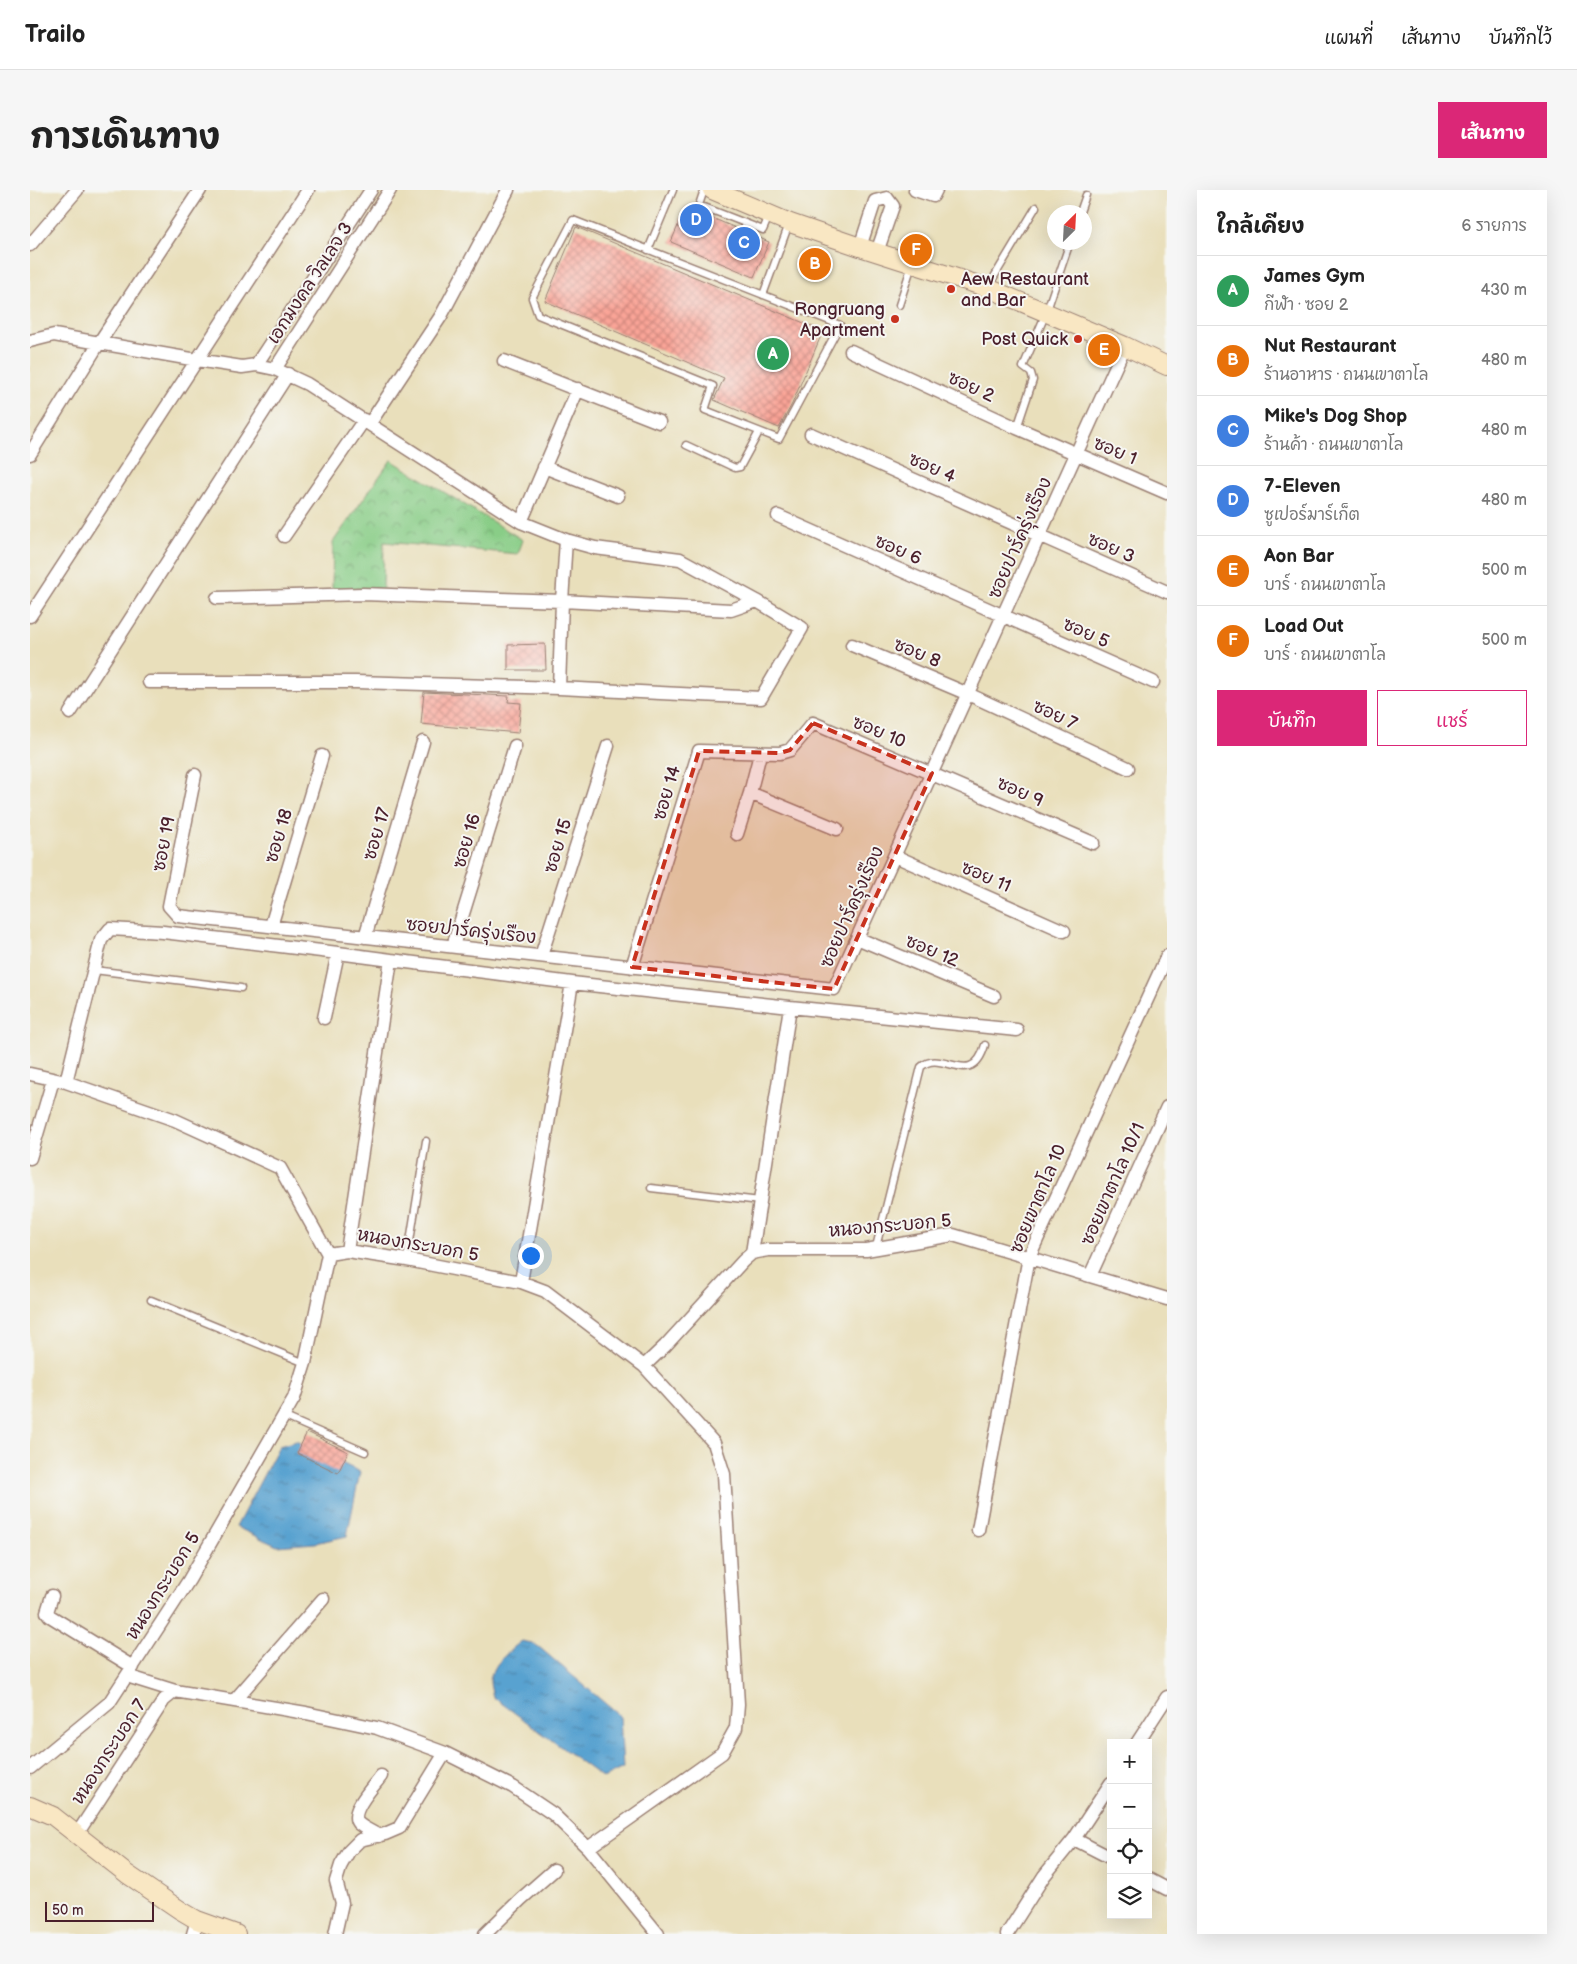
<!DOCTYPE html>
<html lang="th">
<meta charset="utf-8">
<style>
body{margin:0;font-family:"Balsamiq Sans","Playpen Sans Thai",sans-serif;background:#f6f6f6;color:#222}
.controls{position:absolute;right:15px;bottom:15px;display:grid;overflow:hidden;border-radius:0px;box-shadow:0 5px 20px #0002}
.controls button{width:45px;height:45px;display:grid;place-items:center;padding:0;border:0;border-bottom:1px solid #e0e0e0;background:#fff;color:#222;font:25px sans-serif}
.compass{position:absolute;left:1017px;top:15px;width:45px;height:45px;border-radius:50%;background:#fff;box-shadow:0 5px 20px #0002;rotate:24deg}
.scale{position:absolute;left:15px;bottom:12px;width:109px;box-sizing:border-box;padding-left:5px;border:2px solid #4a1f2b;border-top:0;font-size:14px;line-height:18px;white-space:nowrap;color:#4a1f2b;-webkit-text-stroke:4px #f6f6f2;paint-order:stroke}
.you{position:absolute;left:500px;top:1065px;width:18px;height:18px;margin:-12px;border:4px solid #fff;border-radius:50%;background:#1a73e8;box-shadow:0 0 0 8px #1a73e833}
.badge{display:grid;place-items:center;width:32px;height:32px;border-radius:50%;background:#db2777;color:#fff;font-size:16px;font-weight:700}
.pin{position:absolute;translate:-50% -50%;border:2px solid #fff;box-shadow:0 1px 5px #0006}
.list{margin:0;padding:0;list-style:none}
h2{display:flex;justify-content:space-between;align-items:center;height:65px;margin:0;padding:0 20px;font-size:21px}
h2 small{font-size:16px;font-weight:400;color:#767676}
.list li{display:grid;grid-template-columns:32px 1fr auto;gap:15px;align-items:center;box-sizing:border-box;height:70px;padding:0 20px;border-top:1px solid #e0e0e0}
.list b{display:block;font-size:19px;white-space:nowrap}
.list p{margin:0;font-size:16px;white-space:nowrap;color:#767676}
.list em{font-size:16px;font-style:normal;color:#767676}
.actions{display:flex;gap:10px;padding:15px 20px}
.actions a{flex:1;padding:11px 0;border:1px solid #db2777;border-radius:0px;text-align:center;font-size:18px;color:#db2777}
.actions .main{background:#db2777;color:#fff}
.icon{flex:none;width:28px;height:28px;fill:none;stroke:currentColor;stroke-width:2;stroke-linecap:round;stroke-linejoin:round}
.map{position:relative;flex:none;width:1137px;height:1744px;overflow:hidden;border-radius:0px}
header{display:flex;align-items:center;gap:30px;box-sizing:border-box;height:70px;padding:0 25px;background:#fff;border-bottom:1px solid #e0e0e0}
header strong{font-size:24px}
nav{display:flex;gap:28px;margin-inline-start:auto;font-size:18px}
.intro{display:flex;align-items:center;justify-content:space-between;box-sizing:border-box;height:120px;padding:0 30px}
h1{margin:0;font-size:35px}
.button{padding:12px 22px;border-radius:0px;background:#db2777;color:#fff;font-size:18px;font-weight:700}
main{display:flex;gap:30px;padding:0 30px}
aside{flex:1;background:#fff;border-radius:0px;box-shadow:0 5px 20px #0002}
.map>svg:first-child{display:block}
</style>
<header>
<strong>Trailo</strong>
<nav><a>แผนที่</a><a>เส้นทาง</a><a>บันทึกไว้</a></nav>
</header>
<div class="intro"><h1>การเดินทาง</h1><a class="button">เส้นทาง</a></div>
<main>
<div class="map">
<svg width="1137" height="1744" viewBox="0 0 1137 1744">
<defs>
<pattern id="park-crowns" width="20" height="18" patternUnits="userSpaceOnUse" patternTransform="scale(1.25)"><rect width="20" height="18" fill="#89cd87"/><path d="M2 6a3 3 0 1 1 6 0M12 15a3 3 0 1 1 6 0" fill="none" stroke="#72a66f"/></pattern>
<pattern id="water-ripples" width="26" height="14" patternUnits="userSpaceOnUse" patternTransform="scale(1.25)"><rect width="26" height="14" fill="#59a2d0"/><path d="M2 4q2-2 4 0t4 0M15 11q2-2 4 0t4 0" fill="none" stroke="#4c83a9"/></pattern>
<pattern id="building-cross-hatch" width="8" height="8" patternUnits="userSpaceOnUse" patternTransform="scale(1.25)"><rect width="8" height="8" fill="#faa497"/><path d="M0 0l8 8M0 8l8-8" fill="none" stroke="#cc857b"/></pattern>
</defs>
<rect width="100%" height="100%" fill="#f6f6f2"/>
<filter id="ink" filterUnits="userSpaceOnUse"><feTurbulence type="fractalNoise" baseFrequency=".02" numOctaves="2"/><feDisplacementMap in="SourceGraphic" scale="10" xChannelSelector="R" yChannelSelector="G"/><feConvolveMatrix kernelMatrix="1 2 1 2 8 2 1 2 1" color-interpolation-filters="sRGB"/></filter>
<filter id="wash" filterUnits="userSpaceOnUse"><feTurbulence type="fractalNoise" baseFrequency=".0096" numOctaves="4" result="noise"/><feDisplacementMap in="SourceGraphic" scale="20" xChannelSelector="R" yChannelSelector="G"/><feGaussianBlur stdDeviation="1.12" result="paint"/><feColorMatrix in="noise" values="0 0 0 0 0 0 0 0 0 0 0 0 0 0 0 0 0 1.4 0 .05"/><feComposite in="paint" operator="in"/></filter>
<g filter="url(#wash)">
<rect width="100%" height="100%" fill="#e9dfbb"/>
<path fill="url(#park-crowns)" stroke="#6a7659" d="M361,270L493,350L488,364L354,352L353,399H302L303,352Z"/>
<path fill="url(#water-ripples)" stroke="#52607e" d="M266,1251L330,1282L317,1346L285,1353L247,1356L206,1337L249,1256Z
M492,1451L502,1453L509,1457L590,1526L593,1578L573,1588L463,1507C462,1502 460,1496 460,1491C460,1477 481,1459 492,1451Z"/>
<g id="blocks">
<path fill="url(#building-cross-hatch)" d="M656,17L739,52L724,87L641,52Z
M546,37L793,141L762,214L749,238L684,210L694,188L515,111Z
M515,454L516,480H478V455Z
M394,502L479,506L478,512L491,513L488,543L391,534Z
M277,1242L318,1262L308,1283L267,1263Z"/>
</g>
</g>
<g filter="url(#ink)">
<use href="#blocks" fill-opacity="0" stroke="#9a7f73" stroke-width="1"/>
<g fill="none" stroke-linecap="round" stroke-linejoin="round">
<g stroke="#9a7f73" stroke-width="9">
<path id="lane" d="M674,0L669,15L733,40L739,26
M1050,22L1056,5
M543,30L810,135L749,249L675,220L683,196L508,125L502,108Z
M618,60L643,0
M958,97L1006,17
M733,105L759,34
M869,115L882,75
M987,238L1003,190L1001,183L993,177L1016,123L1040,52
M656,255L705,278L710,277L729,242
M64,780L211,798
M621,998L730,1011
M846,1057L891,877C911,857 942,901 955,855
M377,1070L396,951
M121,1110L275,1173
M253,1226L335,1262"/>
</g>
<g stroke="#9a7f73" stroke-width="15">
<path id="street" d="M885,0L903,6L906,0
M0,55L47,0
M830,57L845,11L857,8
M847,62L863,16L857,8
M0,151L24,145L167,170L212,177L226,175L245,179L277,194L491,332L536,350L565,358L650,369L727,411L772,438L731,508L529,498L326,492H119
M821,161L987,238L1137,303
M474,171L629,232
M226,175L341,0
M245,179L360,0
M340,233L411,126L478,0
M781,244L1137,402
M0,264L69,153L170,0
M514,277L588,306
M748,326L1123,492
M491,332L548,199
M254,346L334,230
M187,408L333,404L532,411L701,420L727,411
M0,426L278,0
M822,455L938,504L1098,578
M529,498L532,411L536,350
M40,523L258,184
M165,585L139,716L148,726L804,799L1095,156
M720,603L807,639
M707,644L720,603L730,564
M865,666L1034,741
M241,736L292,566
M335,747L393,552
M827,748L964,806
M423,756L485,556
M308,763L361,770L317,1061
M511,766L578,556
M361,770L542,793L760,817
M602,777L669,561L750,563L760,560L783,533L1063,653
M0,884L36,892L145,930L250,978L298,1064
M36,892L71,750L80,739L133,742L308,763L294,828
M0,968L23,890
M722,1063L760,817L987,840
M298,1064L317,1061L377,1070L491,1092L515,1101L614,1176L635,1156L713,1071L722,1063L738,1060H836L923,1045L1137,1109
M1060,1086L1137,917
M491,1092L542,793
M948,1340L999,1067L1137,766
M22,1406L17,1422L20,1426L103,1477
M97,1486L145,1501L276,1523L347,1538L415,1563L483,1597L523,1624L558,1658L628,1744
M204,1511L293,1409
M1107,1553L1137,1507
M0,1578L79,1513L159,1390L264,1208L275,1173L298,1064
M47,1644L134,1510L145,1501
M349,1646C343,1642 333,1638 328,1633C319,1621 344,1596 351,1586
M1044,1649L1081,1593
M558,1658L692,1563L706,1538L708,1514L694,1284L684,1253L614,1176
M1118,1689L1137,1699
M163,1744L167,1730
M305,1744L312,1713L306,1691L311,1675L319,1661L330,1650L355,1644L369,1638L415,1563
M455,1744L491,1709L524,1680
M977,1744L1014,1686L1044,1649L1081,1668"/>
</g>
<g stroke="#9a7f73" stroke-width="20">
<path id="secondary" d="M682,0L760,33L830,57L958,98L1095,156L1137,176
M0,1616L23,1626L97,1684L150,1720L167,1730L206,1744"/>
</g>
<use href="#lane" stroke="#fff" stroke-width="6"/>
<use href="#street" stroke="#fff" stroke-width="12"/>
<use href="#secondary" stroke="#f9e7c3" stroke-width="18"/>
</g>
</g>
<path fill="#c8321e" fill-opacity="0.2" stroke="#c8321e" stroke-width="4" stroke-dasharray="10 6" stroke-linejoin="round" d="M783,533L902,583L804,799L602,777L669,561L750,563L760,560Z"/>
<g fill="#c8321e" stroke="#f6f6f2" stroke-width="2">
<circle cx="921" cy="99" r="5"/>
<circle cx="865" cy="129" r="5"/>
<circle cx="1048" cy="149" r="5"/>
</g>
<g text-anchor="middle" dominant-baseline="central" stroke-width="4" stroke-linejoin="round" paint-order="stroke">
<g font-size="18" fill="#4a1f2b" stroke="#f6f6f2" text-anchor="end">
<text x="931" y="89" text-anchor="start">Aew Restaurant<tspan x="931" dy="21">and Bar</tspan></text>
<text x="855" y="119">Rongruang<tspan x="855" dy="21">Apartment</tspan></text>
<text x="1038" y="149">Post Quick</text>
</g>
<g font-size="18" fill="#4a1f2b" stroke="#f6f6f2">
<text transform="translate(280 93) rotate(-57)">เอกมงคล วิลเลจ 3</text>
<text transform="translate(941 197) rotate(25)">ซอย 2</text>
<text transform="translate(1085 261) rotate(23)">ซอย 1</text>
<text transform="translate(902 278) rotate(24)">ซอย 4</text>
<text transform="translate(990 348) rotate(-66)">ซอยปาร์ครุ่งเรือง</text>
<text transform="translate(1081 358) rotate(24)">ซอย 3</text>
<text transform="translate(868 360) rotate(24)">ซอย 6</text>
<text transform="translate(1056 443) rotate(24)">ซอย 5</text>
<text transform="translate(887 463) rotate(23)">ซอย 8</text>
<text transform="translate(1025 525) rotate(25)">ซอย 7</text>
<text transform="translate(849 542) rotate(23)">ซอย 10</text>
<text transform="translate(990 602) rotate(24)">ซอย 9</text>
<text transform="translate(637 603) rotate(-73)">ซอย 14</text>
<text transform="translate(347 644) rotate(-73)">ซอย 17</text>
<text transform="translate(249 646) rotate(-73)">ซอย 18</text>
<text transform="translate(437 651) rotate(-73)">ซอย 16</text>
<text transform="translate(134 654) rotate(-79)">ซอย 19</text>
<text transform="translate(528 656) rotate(-73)">ซอย 15</text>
<text transform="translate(956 687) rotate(24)">ซอย 11</text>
<text transform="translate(822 717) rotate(-66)">ซอยปาร์ครุ่งเรือง</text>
<text transform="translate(441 741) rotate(6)">ซอยปาร์ครุ่งเรือง</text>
<text transform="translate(902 761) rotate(23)">ซอย 12</text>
<text transform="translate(1083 994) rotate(-66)">ซอยเขาตาโล 10/1</text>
<text transform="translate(1008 1009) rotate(-67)">ซอยเขาตาโล 10</text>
<text transform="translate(860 1036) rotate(-5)">หนองกระบอก 5</text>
<text transform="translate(388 1055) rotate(10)">หนองกระบอก 5</text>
<text transform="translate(133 1396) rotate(-58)">หนองกระบอก 5</text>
<text transform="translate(79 1562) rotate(-57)">หนองกระบอก 7</text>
</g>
</g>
</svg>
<div class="controls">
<button>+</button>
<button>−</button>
<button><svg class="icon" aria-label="locate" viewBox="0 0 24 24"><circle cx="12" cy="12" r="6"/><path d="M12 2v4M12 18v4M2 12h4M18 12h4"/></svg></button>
<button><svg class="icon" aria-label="layers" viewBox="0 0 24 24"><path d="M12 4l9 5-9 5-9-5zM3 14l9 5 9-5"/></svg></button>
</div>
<svg class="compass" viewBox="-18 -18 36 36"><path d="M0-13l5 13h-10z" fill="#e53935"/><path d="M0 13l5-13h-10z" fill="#767676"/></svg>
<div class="scale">50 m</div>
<div class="you"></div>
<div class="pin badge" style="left:743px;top:164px;background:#2e9e5b">A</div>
<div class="pin badge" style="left:785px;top:74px;background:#e8710a">B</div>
<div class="pin badge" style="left:714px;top:53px;background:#3f7fe0">C</div>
<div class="pin badge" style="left:666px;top:30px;background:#3f7fe0">D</div>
<div class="pin badge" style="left:1074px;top:160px;background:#e8710a">E</div>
<div class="pin badge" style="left:886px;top:60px;background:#e8710a">F</div>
</div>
<aside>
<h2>ใกล้เคียง<small>6 รายการ</small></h2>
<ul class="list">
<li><span class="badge" style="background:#2e9e5b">A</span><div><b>James Gym</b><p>กีฬา · ซอย 2</p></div><em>430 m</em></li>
<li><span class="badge" style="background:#e8710a">B</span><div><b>Nut Restaurant</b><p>ร้านอาหาร · ถนนเขาตาโล</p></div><em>480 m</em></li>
<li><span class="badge" style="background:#3f7fe0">C</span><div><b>Mike's Dog Shop</b><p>ร้านค้า · ถนนเขาตาโล</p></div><em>480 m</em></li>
<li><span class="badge" style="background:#3f7fe0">D</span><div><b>7-Eleven</b><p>ซูเปอร์มาร์เก็ต</p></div><em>480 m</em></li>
<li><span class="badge" style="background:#e8710a">E</span><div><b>Aon Bar</b><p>บาร์ · ถนนเขาตาโล</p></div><em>500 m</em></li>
<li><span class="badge" style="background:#e8710a">F</span><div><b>Load Out</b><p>บาร์ · ถนนเขาตาโล</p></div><em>500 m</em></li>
</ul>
<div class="actions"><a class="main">บันทึก</a><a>แชร์</a></div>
</aside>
</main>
